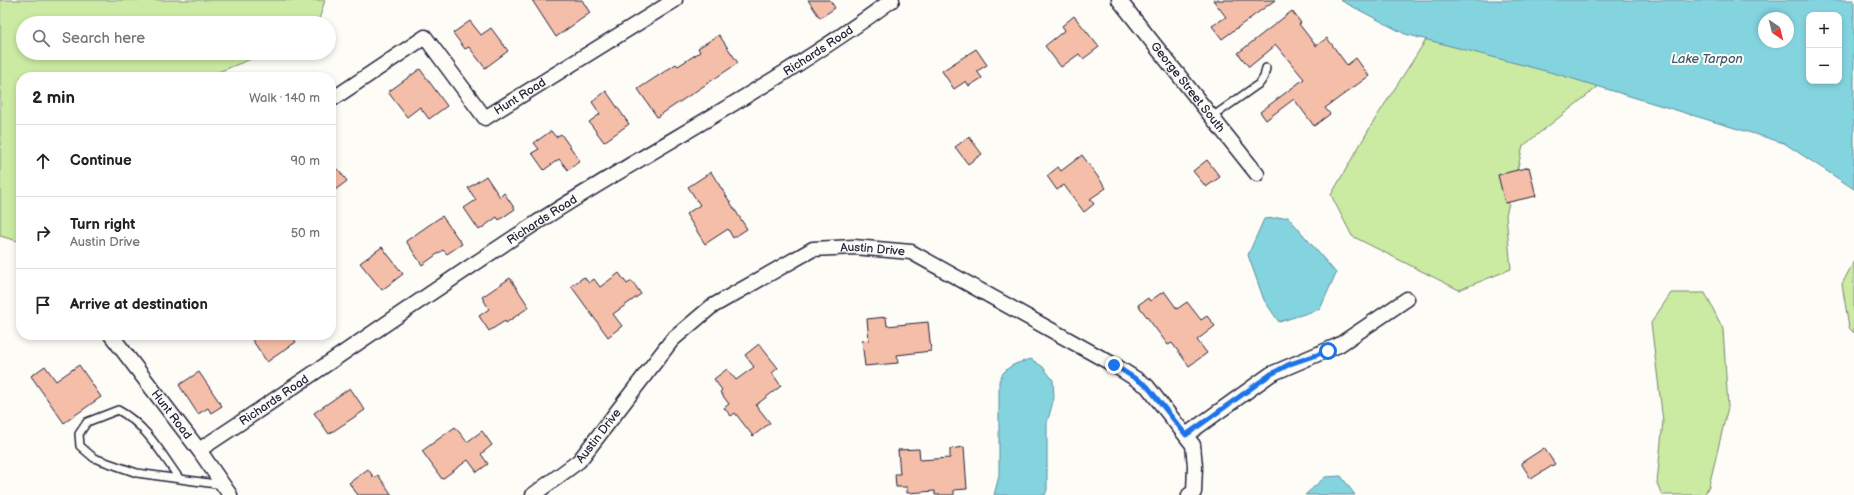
<!DOCTYPE html>
<meta charset="utf-8">
<style>
body{margin:0;font-family:"Balsamiq Sans",sans-serif;background:#f2f2f2;color:#222}
.controls{position:absolute;right:12px;top:12px;display:grid;overflow:hidden;border-radius:8px;box-shadow:0 2px 6px #0003}
.controls button{width:36px;height:36px;display:grid;place-items:center;padding:0;border:0;border-bottom:1px solid #e0e0e0;background:#fff;color:#222;font:20px sans-serif}
.compass{position:absolute;left:1758px;top:12px;width:36px;height:36px;border-radius:50%;background:#fff;box-shadow:0 2px 6px #0003;rotate:145deg}
.stop{position:absolute;width:12px;height:12px;margin:-9px;border:3px solid #1a73e8;border-radius:50%;background:#fff}
.stop.end{background:#1a73e8;border-color:#fff;box-shadow:0 1px 4px #0008}
.list{margin:0;padding:0;list-style:none}
h2{display:flex;justify-content:space-between;align-items:center;height:52px;margin:0;padding:0 16px;font-size:17px}
h2 small{font-size:13px;font-weight:400;color:#767676}
.list li{display:grid;grid-template-columns:26px 1fr auto;gap:12px;align-items:center;box-sizing:border-box;height:72px;padding:0 16px;border-top:1px solid #e0e0e0}
.list b{display:block;font-size:15px;white-space:nowrap}
.list p{margin:0;font-size:13px;white-space:nowrap;color:#767676}
.list em{font-size:13px;font-style:normal;color:#767676}
.icon{flex:none;width:22px;height:22px;fill:none;stroke:currentColor;stroke-width:2;stroke-linecap:round;stroke-linejoin:round}
.map{position:relative;flex:none;width:1854px;height:495px;overflow:hidden}
.search{position:absolute;background:#fff;box-shadow:0 2px 6px #0003;left:16px;top:16px;width:320px;height:44px;display:flex;align-items:center;gap:10px;box-sizing:border-box;padding:0 14px;border-radius:22px;color:#767676;font-size:15px}
.panel{position:absolute;background:#fff;box-shadow:0 2px 6px #0003;left:16px;top:72px;width:320px;height:268px;border-radius:16px}
.map>svg:first-child{display:block}
</style>
<div class="map">
<svg width="1854" height="495" viewBox="0 0 1854 495">
<rect width="100%" height="100%" fill="#fdfcf7"/>
<filter id="ink" filterUnits="userSpaceOnUse"><feTurbulence type="fractalNoise" baseFrequency=".025" numOctaves="2"/><feDisplacementMap in="SourceGraphic" scale="8" xChannelSelector="R" yChannelSelector="G"/><feConvolveMatrix kernelMatrix="1 2 1 2 8 2 1 2 1" color-interpolation-filters="sRGB"/></filter>
<g filter="url(#ink)">
<path fill="#cbeaa2" stroke="#76866e" d="M0,0H325L318,23H23V53H266L206,77H21V242L0,236Z
M1433,29L1604,82L1523,146L1506,215L1511,269L1459,290L1352,236L1331,195L1372,124Z
M1854,261V333L1849,328L1842,284Z
M1671,293H1705L1723,329L1728,407L1709,486L1704,495H1662L1657,483L1663,421L1651,323Z"/>
<path fill="#84d4e0" stroke="#5d8d9e" fill-rule="evenodd" d="M1340,0H1854V189L1784,143L1557,74L1405,34ZM1809,15H1839V81H1809ZM1764,18H1788V42H1764Z
M1288,217L1336,273L1320,309L1279,322L1264,300L1248,255L1264,219Z
M1031,359L1043,367L1053,380L1054,398L1047,423V490L1045,495H994L999,476V381C1004,366 1017,363 1031,359Z
M1341,476L1355,495H1305L1325,477Z"/>
<path fill="#f5bea8" stroke="#22223b" d="M532,0H582L590,13L556,37Z
M808,0H830L835,8L820,18Z
M1213,0H1275L1222,39L1212,26L1226,17Z
M1292,11L1301,23L1299,24L1316,46L1327,38L1347,65L1356,58L1369,76L1325,108L1330,114L1314,126L1294,99L1266,120L1260,112L1304,79L1276,45L1249,67L1238,53Z
M1074,16L1099,47L1083,59L1079,54L1061,67L1045,46L1065,30L1062,26Z
M470,21L481,35L491,28L508,51L485,68L469,47L465,49L453,33Z
M719,35L738,63L657,117L638,89L676,64L678,66L700,52L698,48Z
M976,49L987,65L977,71L982,78L969,86L966,81L954,89L942,71Z
M420,69L447,106L429,119L420,107L407,117L388,92Z
M606,91L629,124L604,142L589,122L600,114L592,102Z
M551,131L556,137L561,134L580,161L568,170L559,159L544,170L532,153L539,149L534,143Z
M969,137L982,154L968,164L955,147Z
M1082,155L1106,188L1090,199L1094,204L1084,212L1064,185L1057,190L1047,176L1058,167L1061,171Z
M1207,160L1220,177L1206,187L1193,171Z
M1529,167L1536,196L1505,203L1498,175Z
M338,169L347,181L331,193V174Z
M711,172L747,229L733,238L728,229L705,244L686,214L700,205L688,187Z
M486,176L500,197L504,193L515,209L499,220L497,217L479,230L464,208L476,200L468,188Z
M442,216L462,244L447,254L443,250L422,265L406,241Z
M382,247L403,274L382,290L360,263Z
M619,273L627,284L632,281L641,294L613,314L622,326L608,337L571,286L584,277L589,283L594,279L600,287Z
M510,278L529,307L506,323L505,321L489,331L479,316L489,309L482,297Z
M1164,291L1177,309L1187,302L1201,320L1207,316L1215,326L1197,340L1207,353L1189,366L1172,343L1168,345L1138,305L1148,298L1150,301Z
M886,317L887,326L928,322L931,351L897,355L898,363L865,366L862,341L869,340L867,319Z
M249,335H291L296,342L267,362Z
M759,344L778,368L772,373L781,386L756,405L770,423L753,436L735,413L731,416L724,408L729,404L720,392L722,390L714,379L727,369L736,380L754,367L745,355Z
M79,365L101,397L64,423L31,376L45,366L56,381Z
M199,372L222,406L211,413L208,408L198,414L179,385Z
M350,388L365,410L329,434L314,413Z
M455,427L467,442L482,431L492,445L481,454L488,464L477,472L468,460L442,479L422,451Z
M964,447L967,489L954,490V495H935V491L907,493V487H896L895,474H900L898,450L919,449L920,460L950,458V449Z
M1544,448L1555,464L1531,479L1521,463Z
M368,469L374,478L378,475L392,495H358L349,483Z"/>
<g fill="none" stroke-linecap="round" stroke-linejoin="round">
<g stroke="#22223b" stroke-width="10">
<path id="service" d="M1212,117L1260,83L1264,77L1266,68
M179,478C161,453 146,425 118,410L87,422L79,434L80,446L94,458L137,473L223,485"/>
</g>
<g stroke="#22223b" stroke-width="17">
<g id="minor">
<path id="s1" d="M1119,0L1257,174"/>
<path id="s2" d="M331,100L425,37L485,118L675,0"/>
<path id="s3" d="M111,335L199,450L230,495"/>
<path d="M1186,435L1271,374L1339,345L1407,299"/>
<path id="s4" d="M199,450C312,376 421,298 533,225C652,148 778,84 892,0"/>
<path id="s5" d="M533,495L579,461L672,340L711,307L813,249L854,247L911,252L1114,365L1147,386L1193,445L1195,466L1194,492L1189,495"/>
</g>
</g>
<use href="#service" stroke="#fdfcf7" stroke-width="7"/>
<use href="#minor" stroke="#fdfcf7" stroke-width="14"/>
</g>
</g>
<g fill="none" stroke-linecap="round" stroke-linejoin="round" filter="url(#ink)">
<path stroke="#1a73e8" stroke-width="5" d="M1114,365L1147,386L1186,435L1271,374L1290,364L1328,351"/>
</g>
<g text-anchor="middle" dominant-baseline="central" stroke-width="4" stroke-linejoin="round" paint-order="stroke">
<g font-size="12" fill="#22223b" stroke="#fdfcf7">
<text stroke="none"><textPath href="#s4" startOffset="737">Richards Road</textPath></text>
<text stroke="none"><textPath href="#s1" startOffset="111">George Street South</textPath></text>
<text stroke="none"><textPath href="#s2" startOffset="255">Hunt Road</textPath></text>
<text stroke="none"><textPath href="#s4" startOffset="413">Richards Road</textPath></text>
<text stroke="none"><textPath href="#s5" startOffset="438">Austin Drive</textPath></text>
<text stroke="none"><textPath href="#s4" startOffset="90">Richards Road</textPath></text>
<text stroke="none"><textPath href="#s3" startOffset="100">Hunt Road</textPath></text>
<text stroke="none"><textPath href="#s5" startOffset="89">Austin Drive</textPath></text>
</g>
<g font-size="13" font-style="italic" fill="#3f576d" stroke="#fdfcf7">
<text x="1707" y="59">Lake Tarpon</text>
</g>
</g>
</svg>
<div class="controls">
<button>+</button>
<button>−</button>
</div>
<svg class="compass" viewBox="-18 -18 36 36"><path d="M0-13l5 13h-10z" fill="#e53935"/><path d="M0 13l5-13h-10z" fill="#767676"/></svg>
<div class="stop" style="left:1328px;top:351px"></div>
<div class="stop end" style="left:1114px;top:365px"></div>
<div class="search"><svg class="icon" aria-label="search" viewBox="0 0 24 24"><circle cx="10" cy="10" r="6"/><path d="M15 15l6 6"/></svg>Search here</div>
<section class="panel">
<h2>2 min<small>Walk · 140 m</small></h2>
<ul class="list">
<li><svg class="icon" aria-label="ahead" viewBox="0 0 24 24"><path d="M12 20V5M6 11l6-6 6 6"/></svg><div><b>Continue</b></div><em>90 m</em></li>
<li><svg class="icon" aria-label="right" viewBox="0 0 24 24"><path d="M7 20v-9h11M14 6l5 5-5 5"/></svg><div><b>Turn right</b><p>Austin Drive</p></div><em>50 m</em></li>
<li><svg class="icon" aria-label="arrive" viewBox="0 0 24 24"><path d="M6 21V4h12l-3 4 3 4H6"/></svg><div><b>Arrive at destination</b></div></li>
</ul>
</section>
</div>
